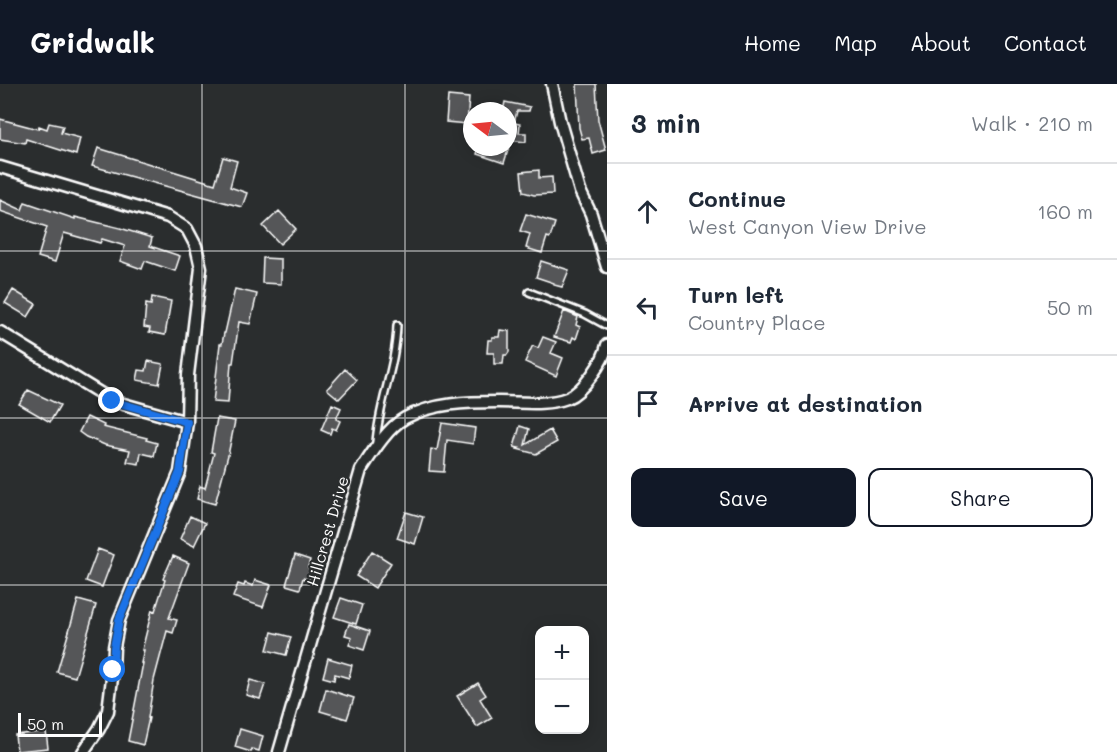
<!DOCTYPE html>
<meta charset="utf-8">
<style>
body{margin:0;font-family:Mali,sans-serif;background:#f6f6f7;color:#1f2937}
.controls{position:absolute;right:18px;bottom:18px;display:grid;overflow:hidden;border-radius:12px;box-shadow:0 3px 15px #0003}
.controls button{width:54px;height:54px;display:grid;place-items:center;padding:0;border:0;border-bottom:2px solid #e0e1e3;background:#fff;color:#1f2937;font:30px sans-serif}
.compass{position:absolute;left:463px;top:18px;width:54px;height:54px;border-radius:50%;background:#fff;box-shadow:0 3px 15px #0003;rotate:286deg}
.scale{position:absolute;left:18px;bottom:15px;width:84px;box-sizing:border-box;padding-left:6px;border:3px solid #fff;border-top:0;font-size:16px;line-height:21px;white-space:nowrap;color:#fff;-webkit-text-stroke:4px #2a2d2e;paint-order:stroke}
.stop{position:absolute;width:18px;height:18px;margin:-14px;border:4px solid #1a73e8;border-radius:50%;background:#fff}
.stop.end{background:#1a73e8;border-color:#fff;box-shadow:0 2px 6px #0008}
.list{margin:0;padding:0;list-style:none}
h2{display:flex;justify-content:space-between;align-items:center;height:78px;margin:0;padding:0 24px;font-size:26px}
h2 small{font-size:20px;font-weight:400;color:#747a83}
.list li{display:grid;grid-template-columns:39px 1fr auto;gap:18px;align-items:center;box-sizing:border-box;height:96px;padding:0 24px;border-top:2px solid #e0e1e3}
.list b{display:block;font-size:22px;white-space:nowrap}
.list p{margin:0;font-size:20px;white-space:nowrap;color:#747a83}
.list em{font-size:20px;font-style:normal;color:#747a83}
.actions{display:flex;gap:12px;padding:18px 24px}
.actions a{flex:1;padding:14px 0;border:2px solid #111827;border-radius:12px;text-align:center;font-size:21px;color:#111827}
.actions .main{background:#111827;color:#fff}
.icon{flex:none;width:33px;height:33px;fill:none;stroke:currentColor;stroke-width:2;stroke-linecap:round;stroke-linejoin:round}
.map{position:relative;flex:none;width:607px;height:668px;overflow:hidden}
header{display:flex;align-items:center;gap:36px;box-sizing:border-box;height:84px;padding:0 30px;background:#111827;color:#fff}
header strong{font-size:28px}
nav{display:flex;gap:33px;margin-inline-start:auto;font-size:21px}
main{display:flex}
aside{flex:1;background:#fff}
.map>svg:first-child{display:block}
</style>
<header>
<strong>Gridwalk</strong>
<nav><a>Home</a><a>Map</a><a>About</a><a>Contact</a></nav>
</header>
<main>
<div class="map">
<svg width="607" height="668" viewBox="0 0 607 668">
<rect width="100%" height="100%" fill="#2a2d2e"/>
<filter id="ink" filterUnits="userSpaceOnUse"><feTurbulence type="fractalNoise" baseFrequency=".0167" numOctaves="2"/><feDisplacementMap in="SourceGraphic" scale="12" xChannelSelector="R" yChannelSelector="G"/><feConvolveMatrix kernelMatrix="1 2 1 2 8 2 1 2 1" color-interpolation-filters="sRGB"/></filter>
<g filter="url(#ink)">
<path fill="#555758" stroke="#fff" stroke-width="1.5" d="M577,0H596L598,36L606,66L593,70L589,54L582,55L579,44Z
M448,12L469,14L467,40L446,38Z
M505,18L530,23L529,27H517L514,39L520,40L519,49H526V58L508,56V27H503Z
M0,35L38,45L39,42L47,45L49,39L63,42L61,49L80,54L76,71L26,55L25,59L0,55Z
M479,63H509L504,79L477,70Z
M98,64L215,100L223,73L237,77L230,103L247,109L242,123L92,82Z
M539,86V94L552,93L553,110L534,111L523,108L521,88Z
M0,116L22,126L25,118L75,135V133L120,144L152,154L150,162L180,172L175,187L145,177L142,185L120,177L125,162L102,155L100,159L64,149L55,178L38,173L47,143L0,127Z
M279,127L296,145L280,160L263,142Z
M526,130L555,139L550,154L547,153L542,169L526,164L530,150L520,147Z
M263,174L281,175V200L262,199Z
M541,177L569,186L562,203L554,201V199L536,193Z
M235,205L257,210L250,240L239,238L233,279H231L228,319L213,318L220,260H222L224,249H225Z
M13,206L36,220L28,233L5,219Z
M152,213L171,217L165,251L149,248L150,244L144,243L146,220L151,221Z
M564,227L578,233L576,241L580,243L576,255L573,253L571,258L554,253Z
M500,246L509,247V268L507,271H504L503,280H494V269H487L488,256H492V253H499Z
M543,253L556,258L551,269L563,274L556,292L525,278L532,263L533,262L538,264Z
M148,277L163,280L159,300L137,296L139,286L146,287Z
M345,285L357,296L339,315L327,305Z
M28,306L60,321L50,338L19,320Z
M332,320L341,324L336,335L340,337L336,346L332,344L330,350L321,346Z
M87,333L104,341L103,343L147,354L146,356L157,359L154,372L141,369L139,380L127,378L130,366L105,361L86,353L79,348Z
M217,334L235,337L228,371L215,420L197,415L200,402L205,404L214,369L211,368Z
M442,339L475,344L473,360L447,356L444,388L429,387L431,365L437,366Z
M520,342L529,345L525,361L550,346L557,358L536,370L517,365L519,364L514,363Z
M406,428L423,433L415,460L397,454Z
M190,432L205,439L194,462L180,455Z
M98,465L114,471L102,503L86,497Z
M372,467L391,479L375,504L356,492Z
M295,471L310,476L308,483L312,485L309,496L303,494L300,505L286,501Z
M173,472L189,479L169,534L177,536L173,549L167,547L154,596L148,634H149L143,661L128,657L143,579H141L144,566H142L152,526L155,527L165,496L163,495Z
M255,496L271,501L263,523L233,513L238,500L244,502L245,499L253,502Z
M341,514L362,521L356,540L334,533Z
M78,516L96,521L75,593L57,588Z
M349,540L370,547L364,566L349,561L352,553L345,551Z
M272,548L291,553L286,571L267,566Z
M328,574L352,581L349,594L335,590L334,596L323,593Z
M250,596L265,600L260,615L246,611Z
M478,599L486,611L480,615L492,634L477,643L457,612Z
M326,605L354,614L347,635L320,627Z
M240,645L263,652L259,667L252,665L251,668L235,663Z
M46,647L48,664L17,667L15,651Z"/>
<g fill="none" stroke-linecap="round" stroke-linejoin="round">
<g stroke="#fff" stroke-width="10">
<path id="lane" d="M529,208L585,230L607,242
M376,358C379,319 396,281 397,241"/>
</g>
<g stroke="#fff" stroke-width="15">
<path id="street" d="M552,0L560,38L580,107L591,130L607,183
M0,83L168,133L187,145L196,162L201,184L188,291L187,338L180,388L119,536L114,563L113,586L108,627L99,645L83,668
M0,248L113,317L187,338
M279,668L361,386C372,369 387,344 405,334C433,319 467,318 499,318C521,318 545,322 567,314C583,308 604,277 607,261"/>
</g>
<use href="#lane" stroke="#2a2d2e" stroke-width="5"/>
<use href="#street" stroke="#2a2d2e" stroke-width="10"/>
</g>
</g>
<g fill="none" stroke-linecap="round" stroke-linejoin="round" filter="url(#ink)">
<path stroke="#1a73e8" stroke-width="8" d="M112,317L187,338L180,388L119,536L114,563L113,586"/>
</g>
<path fill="none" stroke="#fff" stroke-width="1.5" stroke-opacity="0.55" d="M202,0V668M405,0V668M0,167H607M0,334H607M0,501H607"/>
<g text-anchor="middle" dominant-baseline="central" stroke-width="4.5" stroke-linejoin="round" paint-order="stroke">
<g font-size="16" fill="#fff" stroke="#2a2d2e">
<text transform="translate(327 447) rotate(-74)">Hillcrest Drive</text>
</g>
</g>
</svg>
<div class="controls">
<button>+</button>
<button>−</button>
</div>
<svg class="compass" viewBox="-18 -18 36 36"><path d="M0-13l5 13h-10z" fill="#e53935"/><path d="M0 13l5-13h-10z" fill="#747a83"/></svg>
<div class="scale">50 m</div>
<div class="stop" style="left:113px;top:586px"></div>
<div class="stop end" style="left:112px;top:317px"></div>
</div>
<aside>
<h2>3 min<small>Walk · 210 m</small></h2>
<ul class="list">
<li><svg class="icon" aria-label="ahead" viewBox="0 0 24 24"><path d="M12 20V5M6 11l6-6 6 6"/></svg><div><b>Continue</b><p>West Canyon View Drive</p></div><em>160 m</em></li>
<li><svg class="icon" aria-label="left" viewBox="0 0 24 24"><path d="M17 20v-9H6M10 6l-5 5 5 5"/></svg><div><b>Turn left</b><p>Country Place</p></div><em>50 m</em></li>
<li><svg class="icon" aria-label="arrive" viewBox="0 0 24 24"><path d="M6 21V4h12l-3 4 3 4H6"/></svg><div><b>Arrive at destination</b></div></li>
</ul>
<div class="actions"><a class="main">Save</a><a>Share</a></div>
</aside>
</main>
